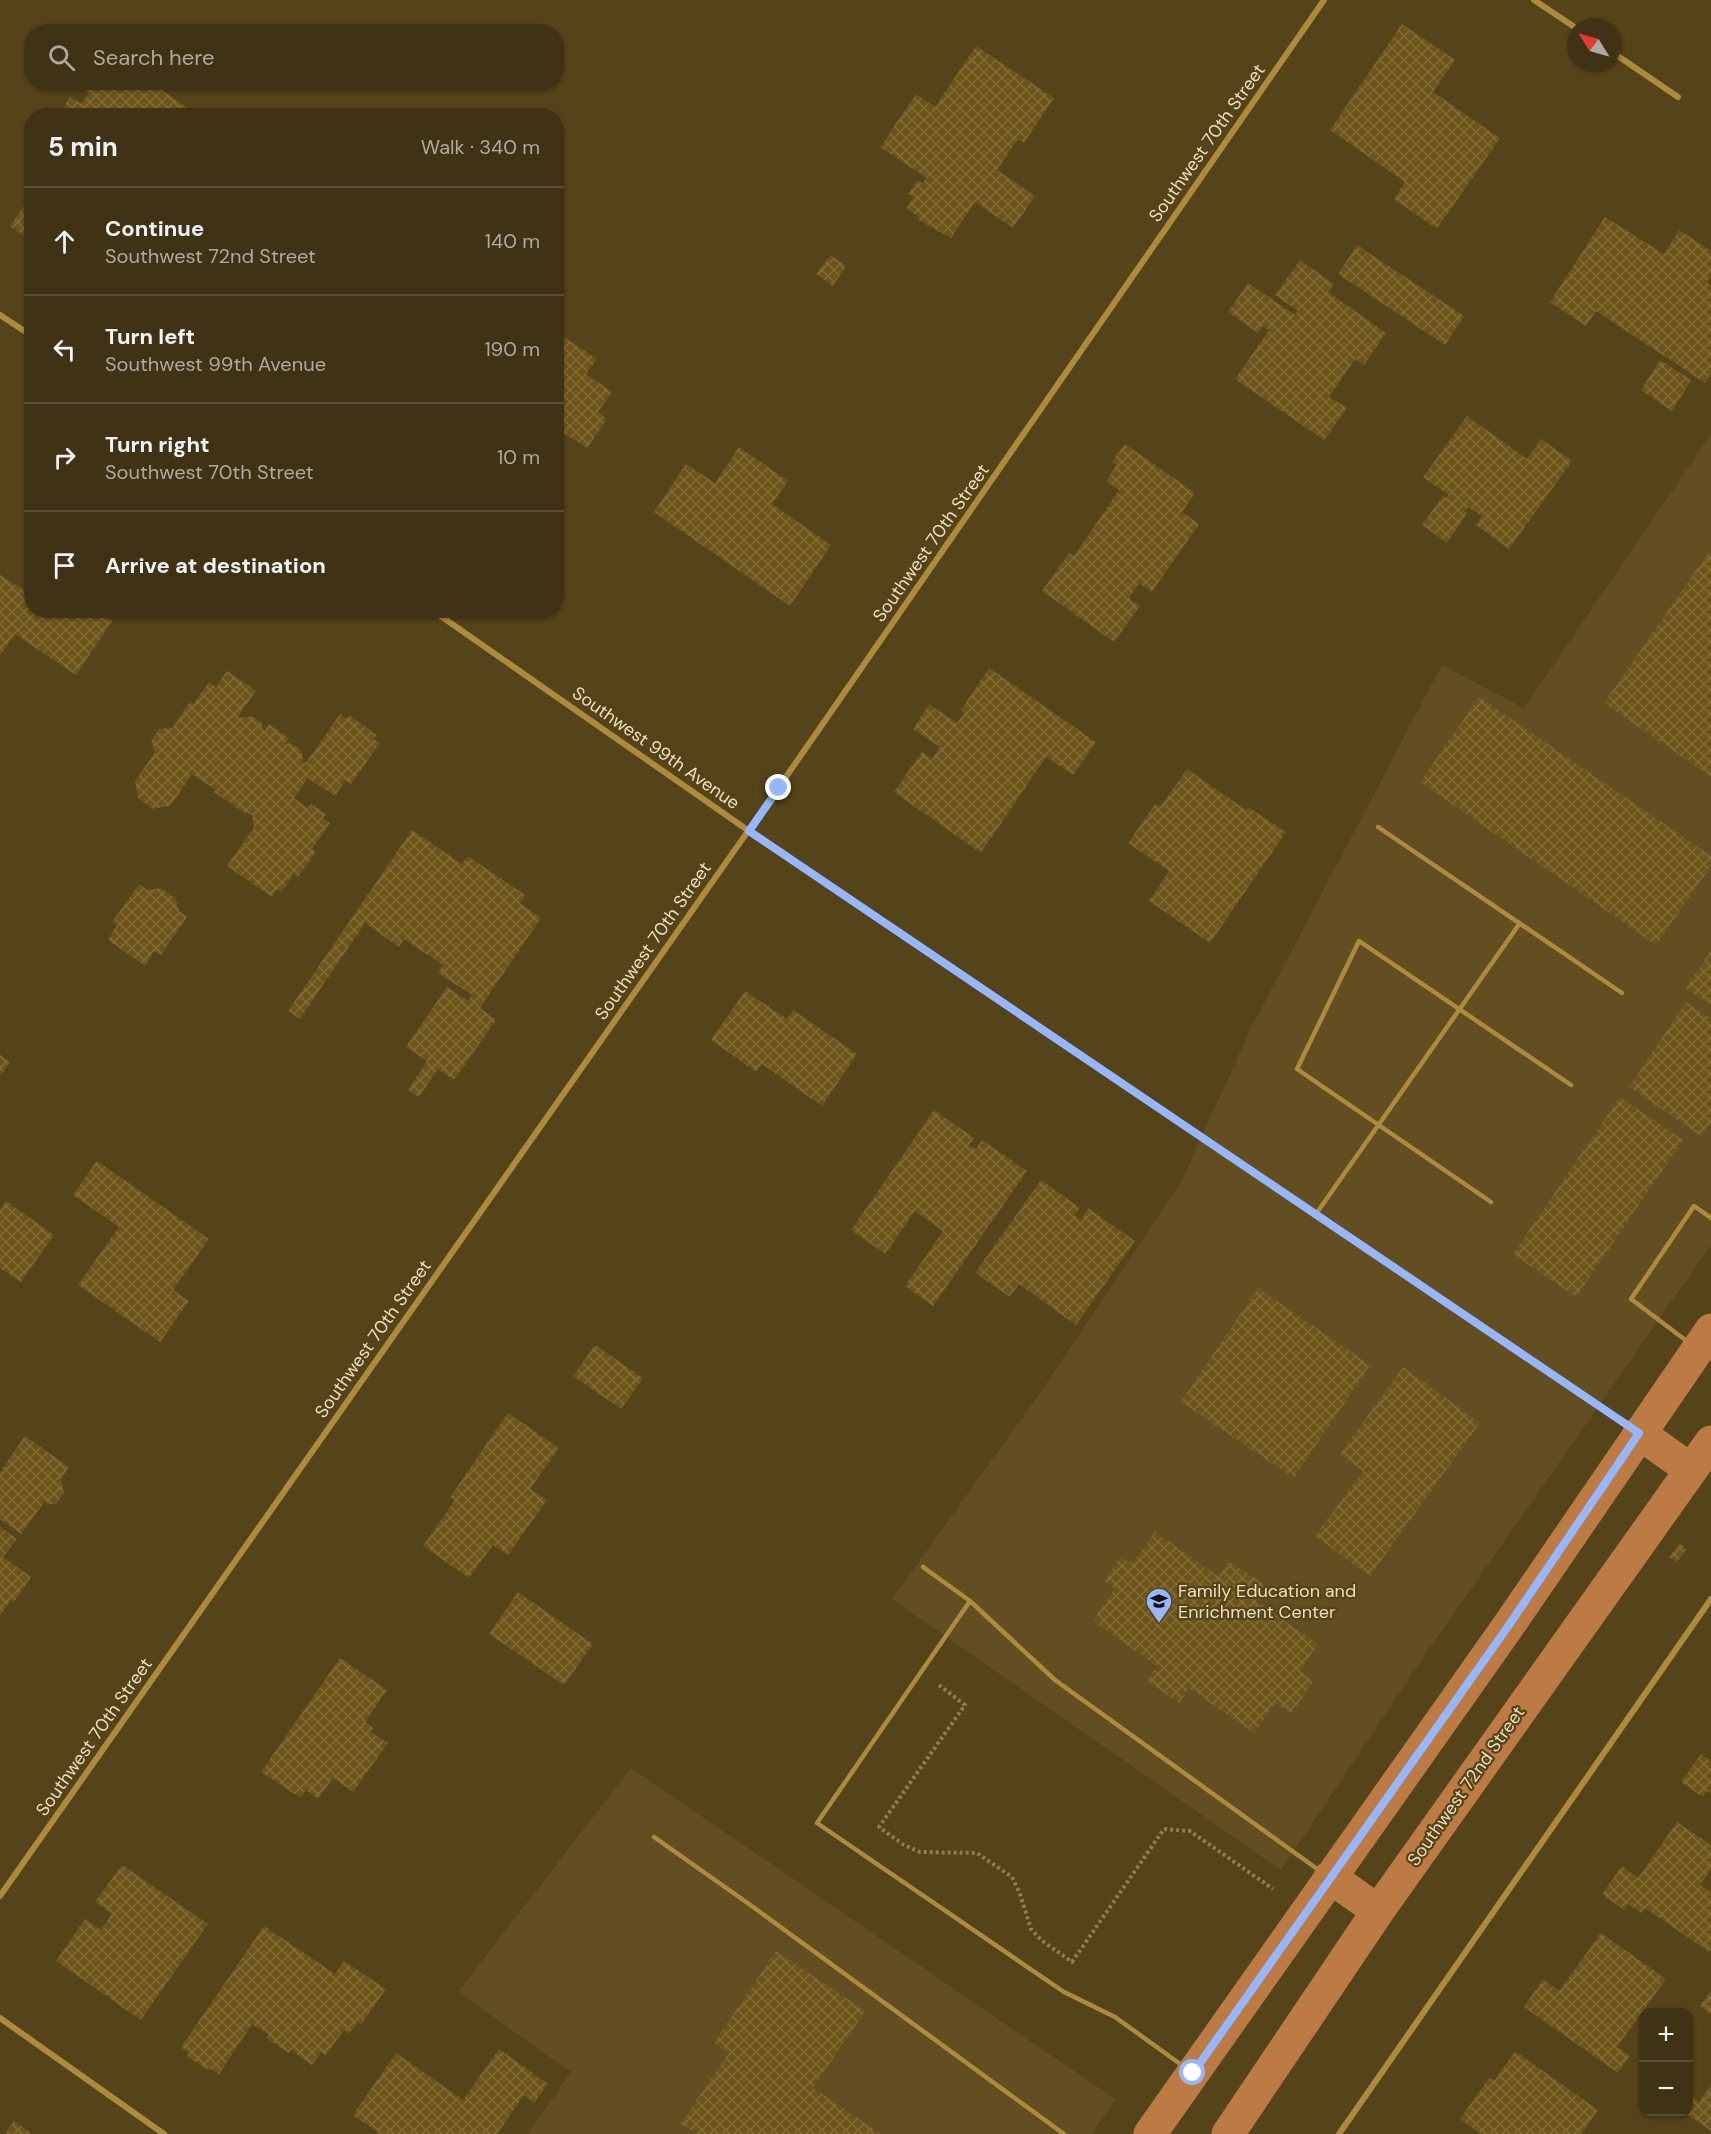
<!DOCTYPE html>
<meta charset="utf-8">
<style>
body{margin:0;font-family:"DM Sans",sans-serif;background:#4b3e22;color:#f1f3f6}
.controls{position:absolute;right:18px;bottom:18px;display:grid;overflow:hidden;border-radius:12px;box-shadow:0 2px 4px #0004}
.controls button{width:54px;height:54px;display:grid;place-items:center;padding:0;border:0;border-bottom:2px solid #594d34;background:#403214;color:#f1f3f6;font:30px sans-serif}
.compass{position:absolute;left:1567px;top:18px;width:54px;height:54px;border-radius:50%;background:#403214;box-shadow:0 2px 4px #0004;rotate:307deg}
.stop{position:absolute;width:18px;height:18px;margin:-14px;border:4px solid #96b6fd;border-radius:50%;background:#fff}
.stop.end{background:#96b6fd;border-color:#fff;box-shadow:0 2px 6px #0008}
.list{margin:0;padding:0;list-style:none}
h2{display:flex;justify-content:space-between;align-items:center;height:78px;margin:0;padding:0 24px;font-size:26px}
h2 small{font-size:20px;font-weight:400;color:#aeaaa0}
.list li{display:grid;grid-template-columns:39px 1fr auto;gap:18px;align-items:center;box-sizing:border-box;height:108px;padding:0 24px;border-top:2px solid #594d34}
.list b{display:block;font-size:22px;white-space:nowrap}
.list p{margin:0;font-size:20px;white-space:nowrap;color:#aeaaa0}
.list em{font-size:20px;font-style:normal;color:#aeaaa0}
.icon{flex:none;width:33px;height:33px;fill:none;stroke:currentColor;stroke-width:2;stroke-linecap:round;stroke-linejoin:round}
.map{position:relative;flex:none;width:1711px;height:2134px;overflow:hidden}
.search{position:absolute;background:#403214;box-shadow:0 2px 4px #0004;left:24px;top:24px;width:540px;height:66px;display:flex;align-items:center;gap:15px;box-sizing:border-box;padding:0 21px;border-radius:24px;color:#aeaaa0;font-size:22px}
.panel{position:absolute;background:#403214;box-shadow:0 2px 4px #0004;left:24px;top:108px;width:540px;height:510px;border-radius:24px}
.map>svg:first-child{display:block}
</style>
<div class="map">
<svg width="1711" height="2134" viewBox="0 0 1711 2134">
<defs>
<pattern id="building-cross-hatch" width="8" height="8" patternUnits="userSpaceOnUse" patternTransform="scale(1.5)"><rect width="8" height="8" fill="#6d5419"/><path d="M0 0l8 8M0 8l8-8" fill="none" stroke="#826c38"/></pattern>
</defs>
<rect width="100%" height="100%" fill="#55431a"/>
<path fill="#634e21" d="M1711,434V1245L1429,1649L1281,1870L892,1599L1040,1393L1181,1182L1250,1030L1442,665L1524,708Z
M631,1768L1115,2099L1092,2134H528L571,2072L458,1992Z"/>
<path fill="url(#building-cross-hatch)" d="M1402,24L1455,60L1433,92L1500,138L1437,229L1394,199L1405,182L1330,130Z
M976,46L1054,98L1024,143L1018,139L997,170L1035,196L1013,228L975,202L951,238L917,219L919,217L906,208L914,197L908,194L918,180L922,183L927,178L880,147L916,94L935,107Z
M83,82H150L199,116H58L70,97L81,104L89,93L80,87Z
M32,194V242L10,226Z
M1605,217L1664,254L1679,230L1711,251V276L1707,282L1711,285V374L1705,383L1596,311L1586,326L1550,302Z
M1357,245L1464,316L1445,345L1338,274Z
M830,255L846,266L833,286L816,274Z
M1300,260L1334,284L1328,292L1386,333L1364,365L1355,359L1329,397L1347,408L1324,440L1235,379L1269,330L1263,326L1258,333L1228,312L1248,283L1295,315L1298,311L1275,295Z
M561,335L597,359L586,374L612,392L598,412L607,419L587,448L556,428V342Z
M1660,360L1691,380L1672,411L1641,390Z
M1467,416L1527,459L1541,439L1572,461L1509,549L1476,525L1482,516L1468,507L1465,511L1467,513L1447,543L1422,525L1443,496L1446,498L1449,495L1423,477Z
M1125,444L1195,493L1182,512L1199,524L1152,592L1139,583L1129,598L1140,606L1114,642L1042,591L1069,553L1074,556L1119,490L1106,481L1117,465L1112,462Z
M739,447L788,481L772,504L831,545L790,606L654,512L686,464L715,483Z
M1711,549V777L1604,703Z
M0,575L28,593L32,587V610H96L112,621L76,675L15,634L1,654H0Z
M989,668L1096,742L1073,775L1046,757L981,853L894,792L922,752L932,759L940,747L913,729L929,704L957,723L965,712L961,710Z
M227,671L256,691L238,716L240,718L252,716L262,723L264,732L269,724L289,738L284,744L290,743L301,750L303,761L306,763L340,714L346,719L349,715L377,735L374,739L380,743L351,784L345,780L335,796L308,778L294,798L308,808L311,804L326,814L323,818L330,823L312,849L316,852L298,877L294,874L281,892L277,889L272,897L227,866L254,827L252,819L253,816L247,812L246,814L214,792L216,790L192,774L171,805L153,809L138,798L135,781L155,752L151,741L159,729L172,728L190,702L193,704L209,682L216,687Z
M1479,697L1711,856V866L1656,945L1420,782Z
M1187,769L1246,810L1248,807L1286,832L1210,943L1149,901L1169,871L1128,843L1155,804L1160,807Z
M412,830L462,864L468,856L525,895L520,903L541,918L480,1008L496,1020L454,1080L438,1069L419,1097L408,1090L427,1061L406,1047L447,987L468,1001L472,995L438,973L443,965L404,939L399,947L365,923L300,1019L288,1011Z
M139,884L147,890L161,888L175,898L179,911L187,917L161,955L154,951L145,966L108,940L117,925L112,922Z
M1711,951V1005L1685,988Z
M745,991L787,1019L793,1010L857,1054L822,1106L762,1064L756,1072L711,1040Z
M1686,1002L1711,1019V1122L1701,1136L1629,1087Z
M0,1055L10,1062L0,1076Z
M1620,1097L1683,1140L1576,1297L1513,1254Z
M934,1110L974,1138L969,1145L976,1149L982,1140L1027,1171L933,1306L905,1286L943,1231L915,1211L885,1254L851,1230Z
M97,1161L209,1239L173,1290L189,1301L160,1342L78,1285L119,1227L73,1195Z
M1041,1180L1080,1208L1074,1215L1081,1220L1088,1208L1135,1241L1076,1325L1019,1284L1010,1297L975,1273Z
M6,1201L54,1235L21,1282L0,1268V1210Z
M1258,1288L1370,1365L1294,1478L1181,1402Z
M595,1345L643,1378L621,1409L573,1376Z
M1403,1367L1480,1423L1370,1576L1315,1536L1363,1471L1340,1454Z
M508,1413L559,1448L530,1489L547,1500L508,1555L493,1545L469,1578L423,1546L455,1500L450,1497Z
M25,1436L69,1467L61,1479L64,1493L56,1504H48L45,1501L21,1534L0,1519V1472Z
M0,1527L17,1539L3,1557L31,1577L14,1602L11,1600L0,1616Z
M1155,1532L1218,1576L1229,1561L1266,1586L1256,1601L1318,1644L1300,1671L1314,1681L1291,1713L1276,1703L1254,1733L1189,1688L1179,1703L1147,1681L1157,1666L1093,1621L1115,1588L1104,1581L1121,1557L1132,1564Z
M1680,1543L1687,1549L1677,1562L1669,1557Z
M518,1592L593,1644L564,1685L489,1634Z
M340,1658L387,1690L365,1722L373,1728L371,1732L388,1743L353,1792L333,1778L318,1799L306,1790L301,1798L261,1772Z
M1701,1754L1711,1761V1793L1707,1791L1703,1797L1681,1782Z
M1677,1822L1711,1845V1869L1700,1885L1711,1892V1949L1709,1952L1645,1908L1641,1913L1628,1904L1624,1910L1602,1894L1622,1866L1638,1878Z
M122,1865L208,1924L141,2020L56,1961L85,1919L101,1930L112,1914L95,1902Z
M264,1926L335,1974L344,1961L386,1989L361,2025L358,2022L349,2034L344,2030L326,2055L321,2052L312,2065L291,2050L289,2053L266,2038L269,2035L252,2024L219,2074L209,2068L207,2070L187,2056L189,2053L181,2047Z
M1601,1933L1666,1979L1617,2047L1630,2056L1618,2073L1524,2007L1543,1979L1559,1991Z
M776,1951L865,2011L813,2088L881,2134H698L681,2123L729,2053L714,2043Z
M1711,1990V2014L1700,2006Z
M499,2049L548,2084L534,2103L524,2095L497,2134H376L378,2132L353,2115L396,2053L463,2100Z
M1515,2051L1598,2110L1581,2134H1481L1460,2119L1489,2078L1494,2081Z
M1711,2085V2131L1684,2112H1688V2104L1693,2097L1699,2102Z
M14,2121L32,2134H5Z"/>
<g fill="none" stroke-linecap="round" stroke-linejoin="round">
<path stroke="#8f7d56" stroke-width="4" stroke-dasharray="3 3" stroke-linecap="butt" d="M939,1685L965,1705L879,1827L904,1845L920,1852L977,1853L1012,1877L1020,1894L1031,1929L1041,1940L1072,1962L1164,1829L1190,1831L1273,1889"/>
<path stroke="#ad8a3e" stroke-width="4.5" d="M1378,827L1622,993
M1491,1202L1297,1069L1359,941L1571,1085
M1316,1214L1520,923
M1688,1342L1631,1299L1694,1206L1711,1218
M923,1567L970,1601L1055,1680L1320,1871
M970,1601L817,1823L1064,1992L1115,2017L1183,2066
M654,1837L749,1904L1064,2134"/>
<path stroke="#ad8a3e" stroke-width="6" d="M1534,0L1576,28
M1612,52L1678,97
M0,315L32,336
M432,610L749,831L1631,1428
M0,1896L779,787L1324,0
M0,2018L164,2134
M1339,2134L1711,1599"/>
<path stroke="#bc7b44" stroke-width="33" d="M1639,1433L1691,1470
M1330,1877L1378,1911
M1150,2134L1509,1625L1711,1330
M1228,2134L1378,1911L1711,1442"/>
</g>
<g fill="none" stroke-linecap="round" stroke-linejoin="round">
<path stroke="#96b6fd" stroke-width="8" d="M779,788L749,831L1639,1433L1509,1625L1193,2073"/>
</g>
<defs>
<g id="school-pin" transform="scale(1.35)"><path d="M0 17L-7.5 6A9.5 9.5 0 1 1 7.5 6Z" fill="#96b6fd" stroke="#55431a"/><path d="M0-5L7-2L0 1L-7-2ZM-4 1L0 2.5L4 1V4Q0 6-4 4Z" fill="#111"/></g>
</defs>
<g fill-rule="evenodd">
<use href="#school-pin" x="1159" y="1601"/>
</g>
<g text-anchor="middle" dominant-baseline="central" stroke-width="4.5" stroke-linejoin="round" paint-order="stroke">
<g font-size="18" fill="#f1dfba" stroke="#55431a">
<text transform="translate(1207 143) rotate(-55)">Southwest 70th Street</text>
<text transform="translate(931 543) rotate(-55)">Southwest 70th Street</text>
<text transform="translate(656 748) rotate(35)">Southwest 99th Avenue</text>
<text transform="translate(653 941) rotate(-55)">Southwest 70th Street</text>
<text transform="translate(373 1339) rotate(-55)">Southwest 70th Street</text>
<text transform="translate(94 1737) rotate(-55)">Southwest 70th Street</text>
<text transform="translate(1466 1786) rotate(-55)">Southwest 72nd Street</text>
</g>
<g font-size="18" fill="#f1dfba" stroke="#55431a" text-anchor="start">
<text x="1178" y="1591">Family Education and<tspan x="1178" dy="21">Enrichment Center</tspan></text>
</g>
</g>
</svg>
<div class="controls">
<button>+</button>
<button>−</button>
</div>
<svg class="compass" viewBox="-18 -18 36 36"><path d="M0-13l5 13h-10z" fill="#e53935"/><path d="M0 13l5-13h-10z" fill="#aeaaa0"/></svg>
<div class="stop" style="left:1193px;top:2073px"></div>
<div class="stop end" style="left:779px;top:788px"></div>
<div class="search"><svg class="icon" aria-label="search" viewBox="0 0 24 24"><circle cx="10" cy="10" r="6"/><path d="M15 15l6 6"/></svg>Search here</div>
<section class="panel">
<h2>5 min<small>Walk · 340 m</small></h2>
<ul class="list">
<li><svg class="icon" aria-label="ahead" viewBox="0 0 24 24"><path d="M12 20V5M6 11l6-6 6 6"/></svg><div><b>Continue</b><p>Southwest 72nd Street</p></div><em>140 m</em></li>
<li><svg class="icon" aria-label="left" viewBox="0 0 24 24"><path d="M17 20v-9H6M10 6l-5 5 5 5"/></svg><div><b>Turn left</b><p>Southwest 99th Avenue</p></div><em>190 m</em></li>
<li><svg class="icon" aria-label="right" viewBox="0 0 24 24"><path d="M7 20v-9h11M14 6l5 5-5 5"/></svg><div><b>Turn right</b><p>Southwest 70th Street</p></div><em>10 m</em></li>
<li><svg class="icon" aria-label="arrive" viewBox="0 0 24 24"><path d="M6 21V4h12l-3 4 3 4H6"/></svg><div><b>Arrive at destination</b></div></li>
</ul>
</section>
</div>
